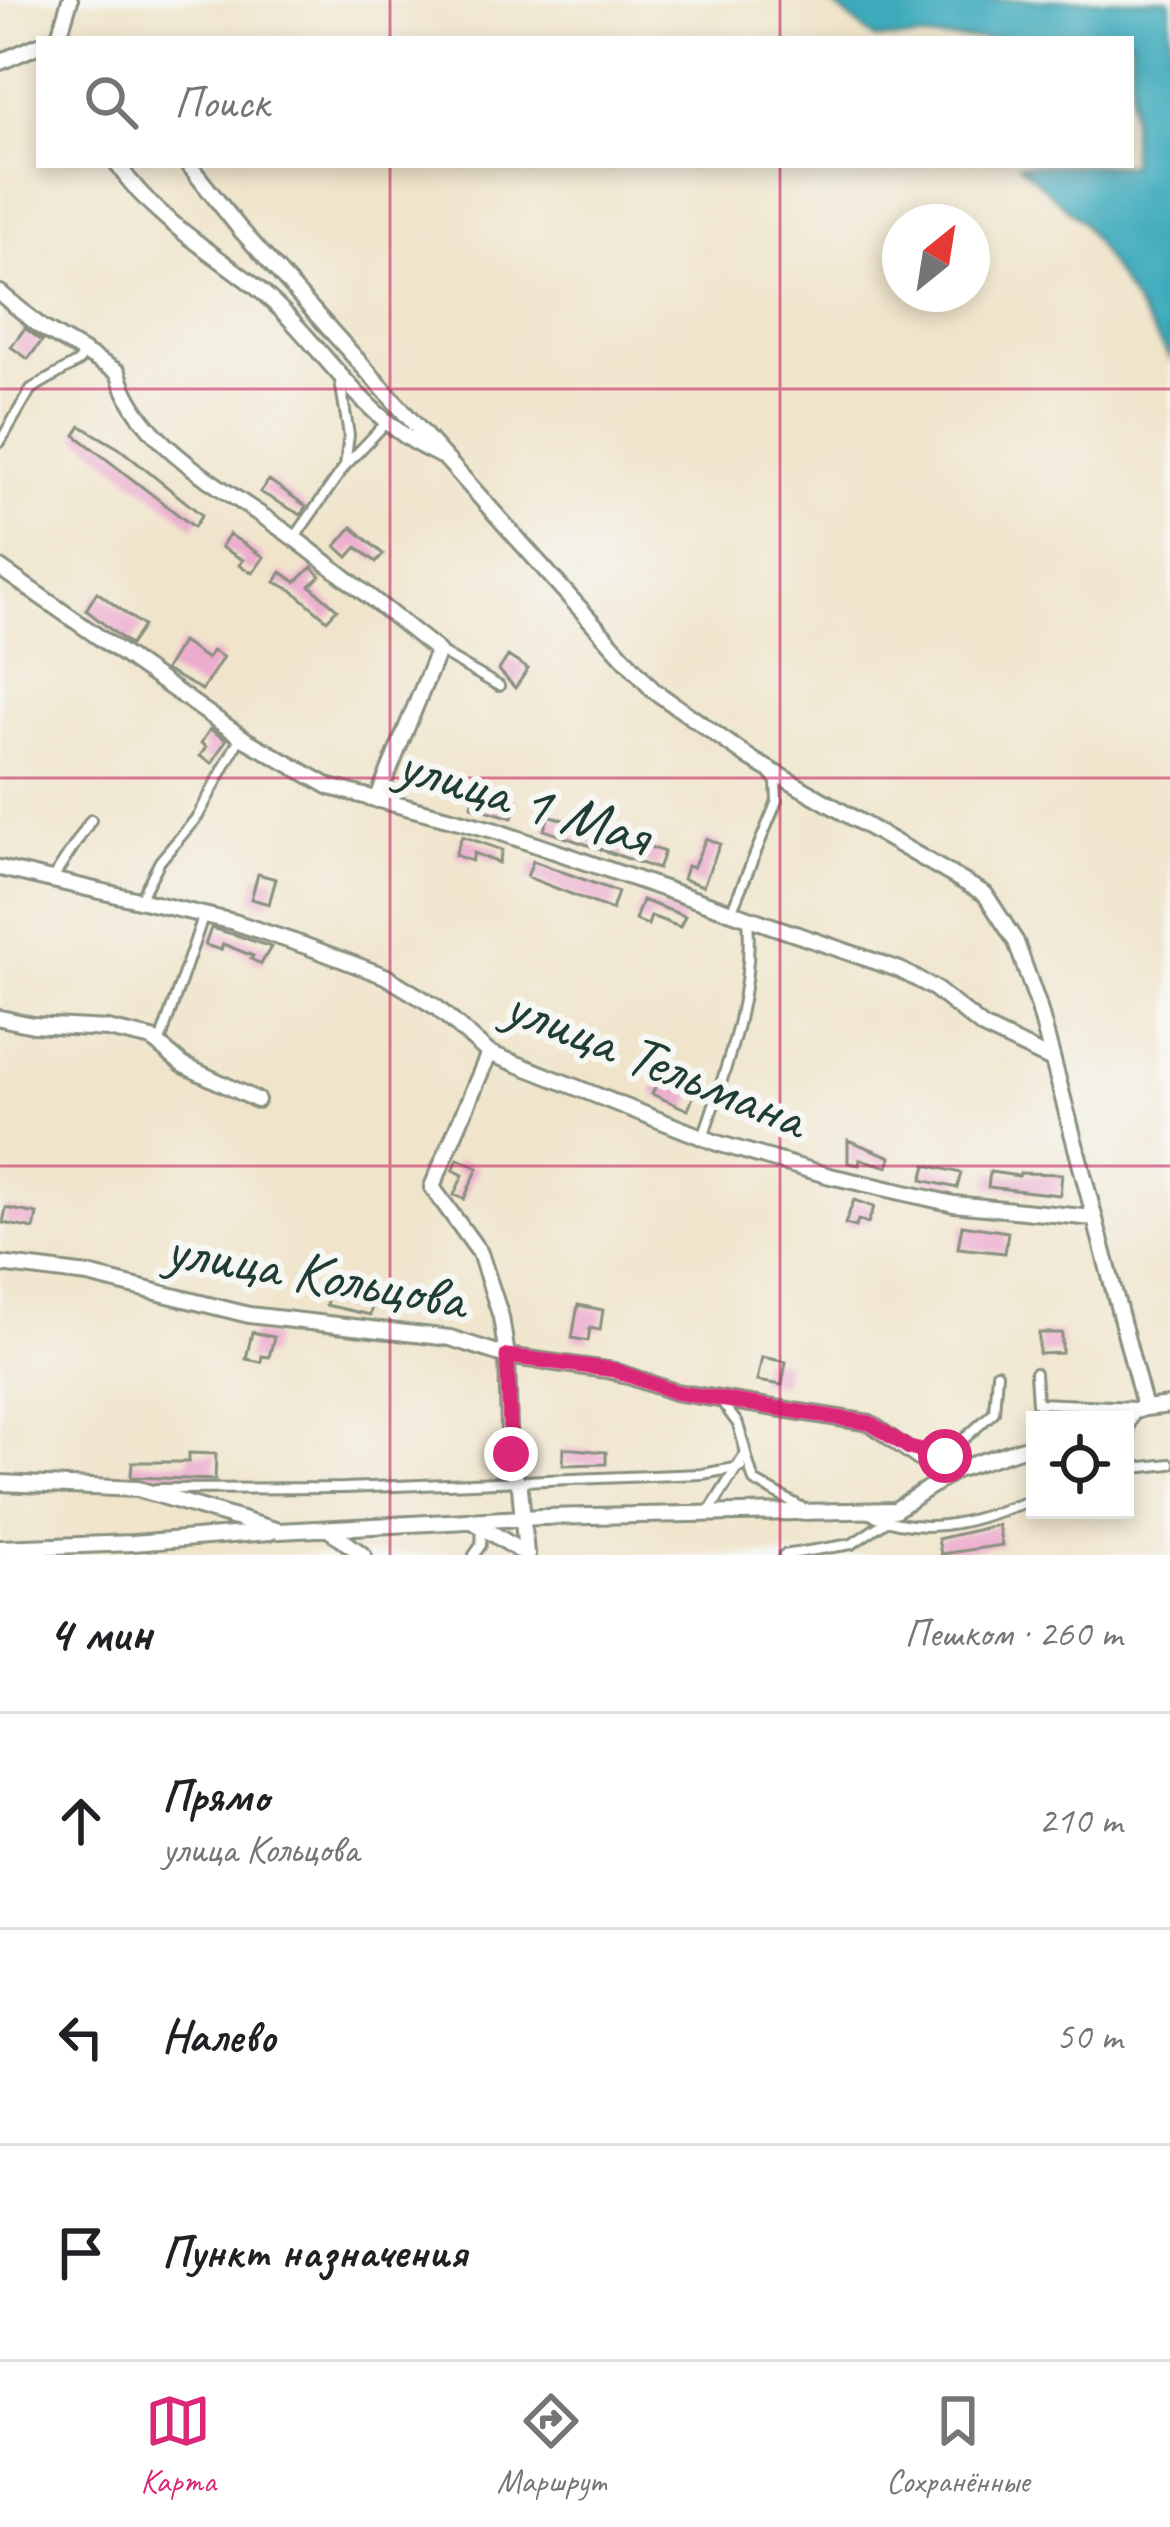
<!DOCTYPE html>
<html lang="ru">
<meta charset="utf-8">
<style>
body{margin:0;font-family:Caveat,sans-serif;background:#f2f2f2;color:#202124}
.controls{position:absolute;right:36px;bottom:36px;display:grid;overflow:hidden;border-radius:0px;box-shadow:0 6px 18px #0003}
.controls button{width:108px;height:108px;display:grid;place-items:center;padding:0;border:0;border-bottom:3px solid #e0e0e0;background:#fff;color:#202124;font:60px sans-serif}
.compass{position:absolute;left:882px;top:204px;width:108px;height:108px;border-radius:50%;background:#fff;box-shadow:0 6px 18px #0003;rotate:30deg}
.stop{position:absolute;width:36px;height:36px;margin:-27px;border:9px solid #db2777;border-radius:50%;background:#fff}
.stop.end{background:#db2777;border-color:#fff;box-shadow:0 3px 12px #0008}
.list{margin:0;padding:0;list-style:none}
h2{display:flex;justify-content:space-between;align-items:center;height:156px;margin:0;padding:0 48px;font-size:51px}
h2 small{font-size:39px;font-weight:400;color:#757577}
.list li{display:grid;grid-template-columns:78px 1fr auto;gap:36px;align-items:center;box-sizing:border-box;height:216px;padding:0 48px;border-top:3px solid #e0e0e0}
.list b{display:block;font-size:45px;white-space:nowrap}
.list p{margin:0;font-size:39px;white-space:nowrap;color:#757577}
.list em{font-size:39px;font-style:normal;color:#757577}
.icon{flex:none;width:66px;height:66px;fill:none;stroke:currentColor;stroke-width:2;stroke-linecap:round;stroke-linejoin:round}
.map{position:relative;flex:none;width:1170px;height:1555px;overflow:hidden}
.search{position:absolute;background:#fff;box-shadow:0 6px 18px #0003;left:36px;right:36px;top:36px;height:132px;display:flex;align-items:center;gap:30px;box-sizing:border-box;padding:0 42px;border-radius:0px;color:#757577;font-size:45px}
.sheet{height:804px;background:#fff}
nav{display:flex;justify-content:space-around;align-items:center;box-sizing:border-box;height:168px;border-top:3px solid #e0e0e0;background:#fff;font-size:33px;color:#757577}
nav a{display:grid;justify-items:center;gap:6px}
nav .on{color:#db2777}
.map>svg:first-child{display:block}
</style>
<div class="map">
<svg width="1170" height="1555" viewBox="0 0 1170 1555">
<rect width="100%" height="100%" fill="#f6f6f2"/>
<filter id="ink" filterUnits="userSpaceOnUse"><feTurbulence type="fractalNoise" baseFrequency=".00833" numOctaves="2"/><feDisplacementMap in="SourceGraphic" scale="24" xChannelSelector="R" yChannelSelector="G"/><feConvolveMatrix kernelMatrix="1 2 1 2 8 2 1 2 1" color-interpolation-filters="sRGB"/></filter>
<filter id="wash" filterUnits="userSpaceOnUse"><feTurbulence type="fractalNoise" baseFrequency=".004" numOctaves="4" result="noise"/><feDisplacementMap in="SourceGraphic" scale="48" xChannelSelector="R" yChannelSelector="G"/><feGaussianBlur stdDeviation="2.7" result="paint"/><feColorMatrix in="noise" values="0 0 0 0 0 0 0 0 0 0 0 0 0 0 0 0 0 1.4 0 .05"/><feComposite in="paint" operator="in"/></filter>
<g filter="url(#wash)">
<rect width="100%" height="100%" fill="#f0e4ca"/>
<path fill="#3daabc" stroke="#2e7478" stroke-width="3" d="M828,0H1170V359L1082,222L1019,165H1131V39H875Z"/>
<g id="blocks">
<path fill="#ecacce" d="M25,328L42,341L28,359L11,347Z
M81,426L120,449L202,515L194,527L75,435Z
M269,480L306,506L301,515L260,492Z
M352,527L383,554L376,562L357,547L348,557L336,546Z
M229,534L264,557L253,573L239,565L243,560L221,547Z
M312,567L320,576L310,586L337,609L327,620L292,590L275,582L281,572L296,582Z
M97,592L143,626L130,645L86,610Z
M182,642L207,659L212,651L223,657L202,690L165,670Z
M508,656L528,669L515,688L499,670Z
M210,729L226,740L212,763L200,756L206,747L201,743Z
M470,786L517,801L512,818L471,806L473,799L467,797Z
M549,815L625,842L626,838L664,852L658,869L544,830Z
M462,836L502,850L499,863L474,853L472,861L455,855Z
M706,838L720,844L703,886L683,879L687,866L693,868Z
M533,861L618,892L612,910L527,877Z
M258,874L276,879L269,904L251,899Z
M642,900L685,916L680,927L651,916L648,925L635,920Z
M211,928L236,935L271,947L261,964L251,959L253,956L223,944L221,950L205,945Z
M660,1077L695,1092L688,1110L652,1094Z
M848,1140L891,1157L888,1167L860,1159L859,1165L848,1163Z
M458,1159L478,1168L464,1199L454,1195L463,1175L453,1170Z
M926,1165L961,1173L957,1188L922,1180Z
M990,1172L1019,1176L1020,1173L1062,1174L1060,1195L988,1187Z
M854,1200L874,1207L868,1223L858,1220L856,1227L845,1224Z
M6,1208L37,1214L34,1229L3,1223Z
M962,1225L1008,1232L1005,1253L958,1248Z
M331,1284L374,1295L370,1315L326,1305Z
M578,1305L603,1310L600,1330L590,1328L588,1341L572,1338Z
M252,1332L274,1337L269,1357L262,1356L261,1362L246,1359Z
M1039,1333H1062V1353L1039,1354Z
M762,1357L786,1362L782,1385L757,1381Z
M564,1448L606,1452V1464L563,1465Z
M189,1453L216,1454L215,1480L131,1477L132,1462H189Z
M998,1525L1002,1545L941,1554L938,1539Z"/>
</g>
</g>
<g filter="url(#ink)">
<use href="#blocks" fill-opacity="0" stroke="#88907f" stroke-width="3"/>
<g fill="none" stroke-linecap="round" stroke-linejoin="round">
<g stroke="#88907f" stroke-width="14">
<path id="service" d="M340,381L349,435L345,466
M0,442L31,389L78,362L84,354
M295,537L345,466L385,424
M438,651L499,686
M53,878L91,820
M140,899L160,861L198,816L241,736
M732,910L777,801L776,782L770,774
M160,1042L203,917
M703,1137C727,1066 754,994 748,918
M1035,1373L1037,1403L1136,1407
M915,1451L945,1456L994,1412L997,1373
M746,1455L754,1481L801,1507
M1133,1466L1128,1429L1135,1413
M1125,1469L1170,1464
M156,1489L344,1488L702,1474L741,1467
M709,1512L746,1453L738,1424L721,1401
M867,1513C929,1540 974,1520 1035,1499
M474,1555L481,1545L482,1528
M784,1555L852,1544L888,1520"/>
</g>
<g stroke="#88907f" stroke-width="20">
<path id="minor" d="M53,39L59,36L70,0
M0,62L39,45
M118,165C153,217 208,249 256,287C322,341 359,419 439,455
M189,165L239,228L653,690L751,759L985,894L1016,942L1038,1004L1145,1408
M0,293L41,327L118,372C139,450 237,494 298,541C345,577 391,614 438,651L377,800
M0,568L246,740L330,787L493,830L900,970L934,988L983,1027L1050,1059
M0,868L234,922L306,946L385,976L436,1007L489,1053L717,1143L830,1176L954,1204L1093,1218
M0,1018L33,1025L108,1029L152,1039L183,1065L257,1100
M489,1053L432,1187L480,1253L501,1317L507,1356L510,1466L520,1487L526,1554
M0,1264L88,1275L249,1315L450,1338L507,1356L614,1371L675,1392L870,1423L924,1462L956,1470
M1108,1420L1145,1408L1170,1405
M0,1483L138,1489L279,1531L541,1517L895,1510L956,1470L1035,1444
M471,1520L527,1555
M328,1529L363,1555
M0,1548L133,1543L270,1532"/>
</g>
<use href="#service" stroke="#fff" stroke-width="8"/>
<use href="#minor" stroke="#fff" stroke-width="14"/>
</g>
</g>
<g fill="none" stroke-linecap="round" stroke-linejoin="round" filter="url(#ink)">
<path stroke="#db2777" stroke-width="15" d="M511,1454L507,1356L614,1370L675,1392L870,1423L909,1448L945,1456"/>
</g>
<path fill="none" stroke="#c2185b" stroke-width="3" stroke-opacity="0.55" d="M390,0V39M780,0V39M390,165V1555M780,165V1555M0,389H1170M0,778H1170M0,1166H1170"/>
<g text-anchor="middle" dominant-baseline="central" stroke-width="12" stroke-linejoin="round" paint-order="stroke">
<g font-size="60" fill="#1f3d34" stroke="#f6f6f2">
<text transform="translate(524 799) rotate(17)">улица 1 Мая</text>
<text transform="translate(656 1061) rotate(22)">улица Тельмана</text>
<text transform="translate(316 1273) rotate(10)">улица Кольцова</text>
</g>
</g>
</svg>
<div class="controls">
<button><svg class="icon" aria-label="locate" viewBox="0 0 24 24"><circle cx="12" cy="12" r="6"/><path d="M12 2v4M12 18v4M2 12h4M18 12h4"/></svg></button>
</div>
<svg class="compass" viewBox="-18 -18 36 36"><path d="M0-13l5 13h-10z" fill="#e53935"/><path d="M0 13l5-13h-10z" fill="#757577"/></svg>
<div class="stop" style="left:945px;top:1456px"></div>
<div class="stop end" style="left:511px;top:1454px"></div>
<div class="search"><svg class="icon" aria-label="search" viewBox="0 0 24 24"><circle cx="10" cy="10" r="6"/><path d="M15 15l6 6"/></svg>Поиск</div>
</div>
<section class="sheet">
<h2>4 мин<small>Пешком · 260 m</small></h2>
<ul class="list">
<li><svg class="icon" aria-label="ahead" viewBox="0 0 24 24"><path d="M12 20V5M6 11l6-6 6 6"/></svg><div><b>Прямо</b><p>улица Кольцова</p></div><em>210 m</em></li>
<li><svg class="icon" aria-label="left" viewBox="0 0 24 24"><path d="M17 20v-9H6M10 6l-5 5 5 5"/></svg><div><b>Налево</b></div><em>50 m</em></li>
<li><svg class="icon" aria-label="arrive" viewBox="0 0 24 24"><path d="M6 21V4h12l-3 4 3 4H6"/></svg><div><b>Пункт назначения</b></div></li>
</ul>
</section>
<nav>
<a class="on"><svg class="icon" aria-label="map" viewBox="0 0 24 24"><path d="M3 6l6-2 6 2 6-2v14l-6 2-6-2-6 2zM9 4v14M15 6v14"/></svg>Карта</a>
<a><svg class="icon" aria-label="directions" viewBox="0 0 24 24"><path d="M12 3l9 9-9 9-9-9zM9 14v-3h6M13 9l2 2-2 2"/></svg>Маршрут</a>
<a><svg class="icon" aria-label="saved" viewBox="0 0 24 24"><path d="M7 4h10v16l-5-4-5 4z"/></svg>Сохранённые</a>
</nav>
